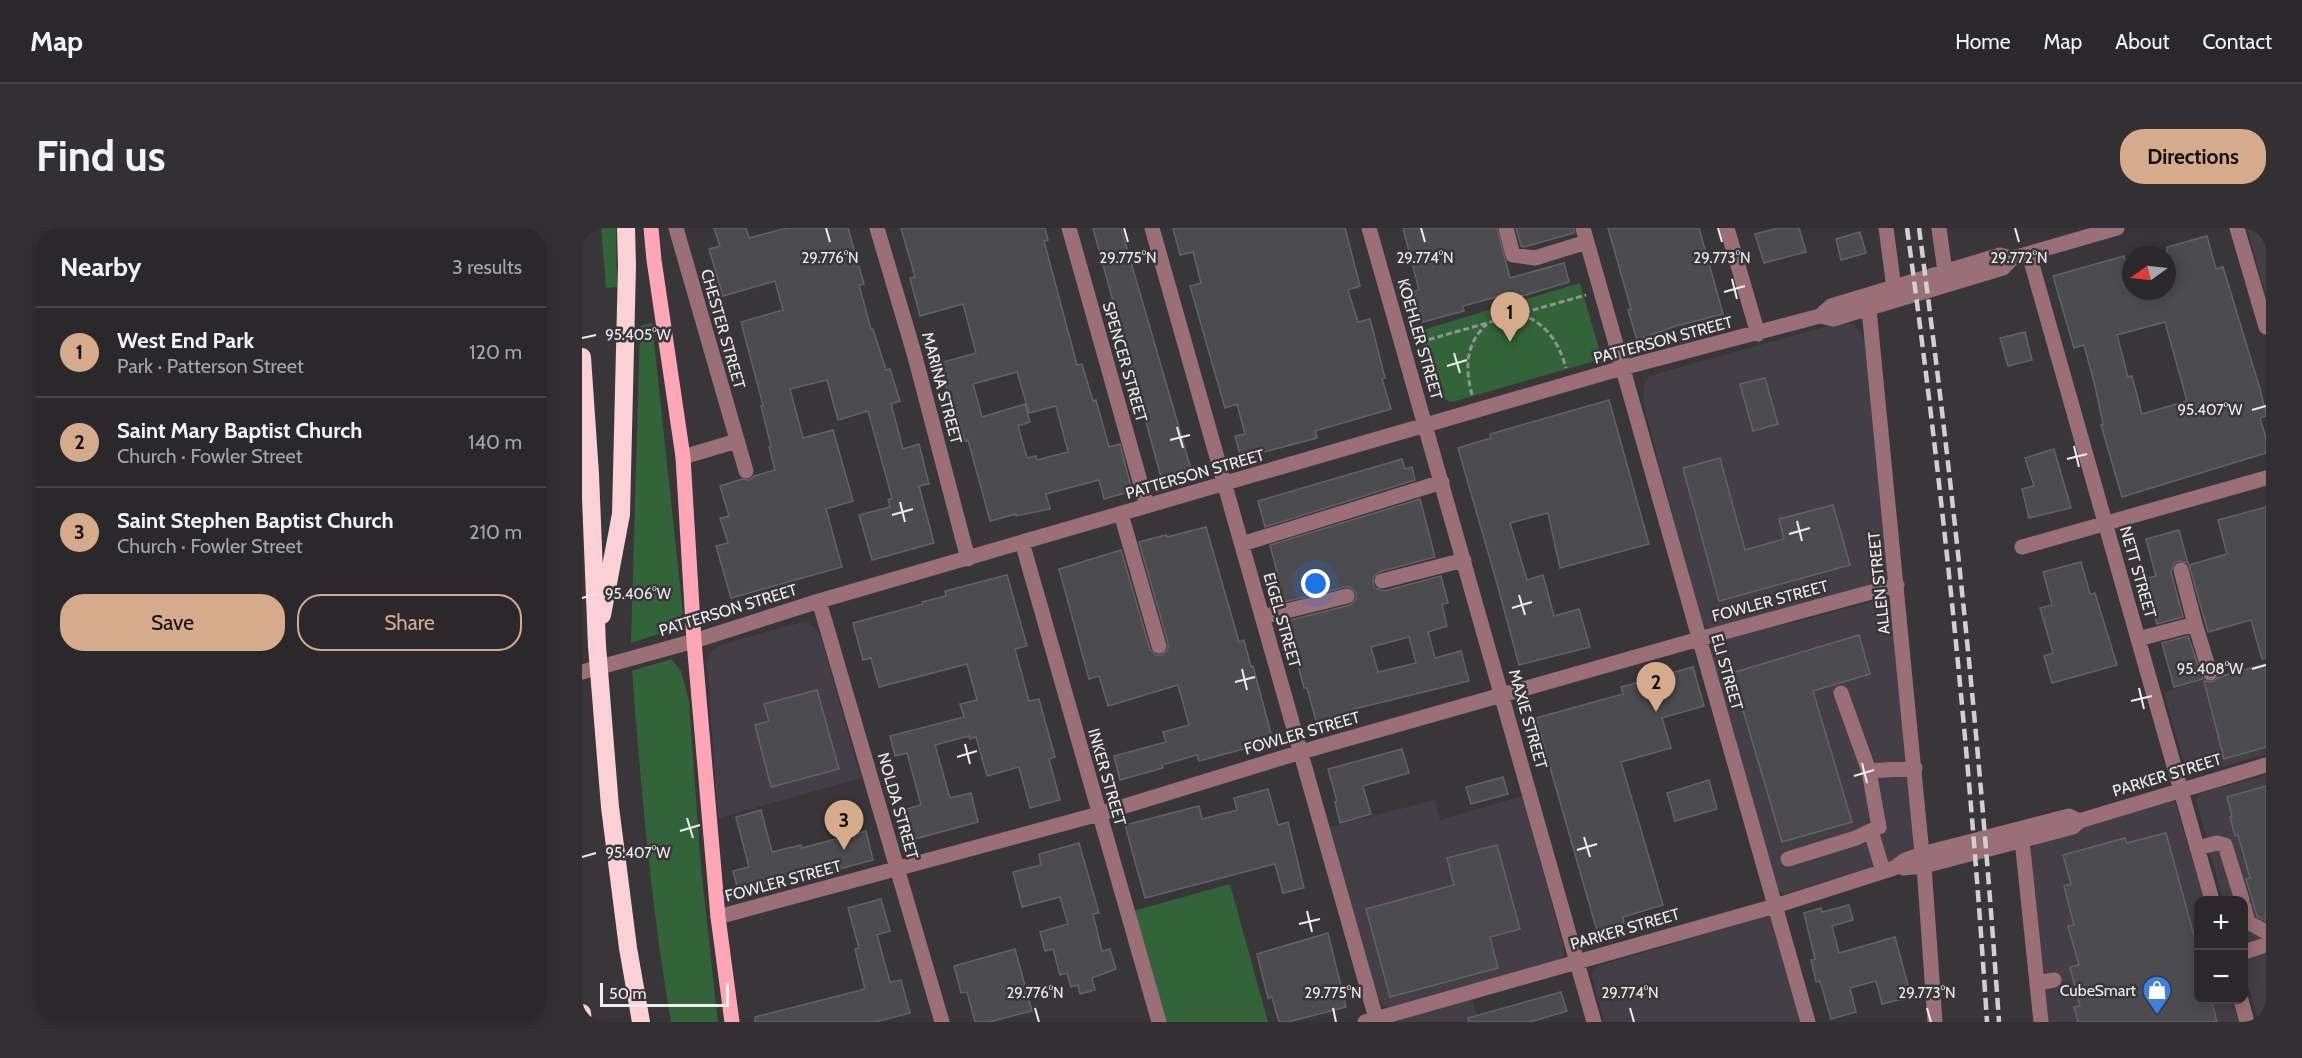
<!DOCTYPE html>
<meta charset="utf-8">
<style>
body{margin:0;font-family:Cabin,sans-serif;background:#323033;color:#f1f3f6}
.controls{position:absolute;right:18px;bottom:18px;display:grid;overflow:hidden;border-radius:12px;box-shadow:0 3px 15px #0003}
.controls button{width:54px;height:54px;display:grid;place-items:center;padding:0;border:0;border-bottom:2px solid #464447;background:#2a282b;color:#f1f3f6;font:30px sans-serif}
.compass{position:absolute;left:1540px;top:18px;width:54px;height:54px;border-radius:50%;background:#2a282b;box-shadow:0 3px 15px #0003;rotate:255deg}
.scale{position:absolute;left:18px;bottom:15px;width:129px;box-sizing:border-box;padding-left:6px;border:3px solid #eeecee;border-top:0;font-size:16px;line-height:21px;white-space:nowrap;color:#eeecee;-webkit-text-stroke:4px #383639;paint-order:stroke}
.you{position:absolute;left:734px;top:356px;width:21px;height:21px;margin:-15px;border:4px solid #fff;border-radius:50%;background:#1a73e8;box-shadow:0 0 0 9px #1a73e833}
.badge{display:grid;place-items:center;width:39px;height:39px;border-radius:50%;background:#d6ab8b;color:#111;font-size:20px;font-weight:700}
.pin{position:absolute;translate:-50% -50px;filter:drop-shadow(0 2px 3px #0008)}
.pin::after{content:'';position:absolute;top:32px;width:21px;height:18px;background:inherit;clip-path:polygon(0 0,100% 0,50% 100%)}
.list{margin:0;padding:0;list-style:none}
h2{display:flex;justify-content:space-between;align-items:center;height:78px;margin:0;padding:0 24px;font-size:26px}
h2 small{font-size:20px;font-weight:400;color:#a5a6a9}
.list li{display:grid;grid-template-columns:39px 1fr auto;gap:18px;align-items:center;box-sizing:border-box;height:90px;padding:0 24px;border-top:2px solid #464447}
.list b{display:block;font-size:22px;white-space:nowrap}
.list p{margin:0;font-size:20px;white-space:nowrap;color:#a5a6a9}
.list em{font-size:20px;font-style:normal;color:#a5a6a9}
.actions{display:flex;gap:12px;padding:18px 24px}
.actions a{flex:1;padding:14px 0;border:2px solid #d6ab8b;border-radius:24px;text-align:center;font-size:21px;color:#d6ab8b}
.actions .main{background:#d6ab8b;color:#111}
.map{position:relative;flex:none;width:1684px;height:794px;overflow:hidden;border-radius:24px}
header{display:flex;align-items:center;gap:36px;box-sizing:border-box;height:84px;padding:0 30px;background:#2a282b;border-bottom:2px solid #464447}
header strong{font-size:28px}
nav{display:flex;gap:33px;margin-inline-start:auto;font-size:21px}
.intro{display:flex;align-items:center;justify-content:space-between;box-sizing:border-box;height:144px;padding:0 36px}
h1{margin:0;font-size:42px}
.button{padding:15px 27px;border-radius:24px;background:#d6ab8b;color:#111;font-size:21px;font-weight:700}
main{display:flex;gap:36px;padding:0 36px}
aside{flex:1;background:#2a282b;border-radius:24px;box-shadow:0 3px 15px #0003}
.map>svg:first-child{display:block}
</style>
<header>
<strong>Map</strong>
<nav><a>Home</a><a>Map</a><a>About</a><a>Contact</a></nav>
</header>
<div class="intro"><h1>Find us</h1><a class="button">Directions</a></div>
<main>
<aside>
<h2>Nearby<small>3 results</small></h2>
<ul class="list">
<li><span class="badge">1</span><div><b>West End Park</b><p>Park · Patterson Street</p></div><em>120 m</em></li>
<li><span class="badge">2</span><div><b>Saint Mary Baptist Church</b><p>Church · Fowler Street</p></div><em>140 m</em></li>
<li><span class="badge">3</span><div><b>Saint Stephen Baptist Church</b><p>Church · Fowler Street</p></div><em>210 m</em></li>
</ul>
<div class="actions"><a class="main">Save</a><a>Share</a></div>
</aside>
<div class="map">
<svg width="1684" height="794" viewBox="0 0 1684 794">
<rect width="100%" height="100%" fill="#383639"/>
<path fill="#443f46" d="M1665,0H1684V68Z
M1261,94L1271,97L1279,104L1284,116L1307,341L1304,349L1300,355L1133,401L1125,399L1119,393L1064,186L1061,172L1062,157L1067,148Z
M1294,373L1301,374L1310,383L1332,610L1331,619L1321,629L1202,666L1196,662L1128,423L1135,414Z
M221,394L228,396L234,401L240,413L279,550L136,590L125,435L128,426L135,419L145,415Z
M1684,434V526L1619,545H1607L1604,541L1582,464Z
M1684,547V794H1677L1662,744V672H1641L1614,572L1617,567L1623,564Z
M940,568L982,721L981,729L973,733L807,780L801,778L793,764L748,599L853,572L858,592Z
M1587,574H1591L1594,577L1622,672H1616V772H1650L1657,794H1466L1447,630L1449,621L1458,612Z
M1184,688L1189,689L1219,794H1022L1010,749L1011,743L1016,738Z
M890,771L897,794H811Z"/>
<path fill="#326339" d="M19,0H34L35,59L24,60Z
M998,55L1018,124L1013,133L870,174L859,170L837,103Z
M70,95L101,385L94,398L85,403L49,415L58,98Z
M89,431L99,443L107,473L119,640L136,794H89C69,678 59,560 50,443Z
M648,656L686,794H583L551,683Z"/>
<path fill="#4c4c50" stroke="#636367" stroke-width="1.5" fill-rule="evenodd" d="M132,0H164L167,10L205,0H266L282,56L277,57L289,101H291L304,142L308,141L318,173L309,176L321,221L337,216L347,256L337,258L352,315L290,332L277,287L308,279L306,272L310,270L286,183L256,192L245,152L208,161L221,210L251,202L271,273L244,281L260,339L149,370L134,318L146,315L138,290L147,288L138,258L160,251L167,252L172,248L193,242L187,219L189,218L179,178L181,177L159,94L201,82L193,53L141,68L127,21L138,18Z
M319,0H463L466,12L462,13L495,137L500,136L511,173L514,172L527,219L538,216L550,263L522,271L517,252L464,266L468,281L434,288V286L408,293L386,212L383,213L367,162H365L358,135L394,125L381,76L338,88L328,50L333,49ZM435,144L447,185L474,178L486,224L455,232L454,228L445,230L436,198L448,194L443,176L400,189L391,156Z
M511,0H539L609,241L579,249Z
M591,0H763L778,58L766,62L776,94L788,91L803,150L800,151L809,181L733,203L735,210L659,230L653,208L663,206L655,176L643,180L608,58L619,55L611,24L598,27Z
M821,0H915L928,50L982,35L987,54L930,71L929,65L881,78L882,83L841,94L832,63L837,62Z
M934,0H992V5L942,19L939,18Z
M1026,0H1117L1141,86L1094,98L1055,112L1046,82L1049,81Z
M1196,0H1217L1224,24L1182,35L1173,6Z
M1278,4L1284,25L1259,32L1254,11Z
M1625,8L1634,41L1641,39L1678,161L1684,185V188L1678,190L1684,210V225L1540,269L1519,197L1521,196L1513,158L1502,117L1492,120L1471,48L1542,28L1549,54V63H1585V19ZM1583,94L1605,173L1560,186L1550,148L1546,149L1535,107Z
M1443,104L1450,132L1426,138L1418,110Z
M1183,150L1196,196L1171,203L1158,156Z
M1027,172L1067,316L978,340L966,285L928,295L945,352L961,347L972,388L997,381L1008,419L937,437L916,359L876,220L909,210L908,206Z
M1472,221L1489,280L1447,290L1440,261L1452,258L1443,230Z
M1138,230L1163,322L1202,311L1197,291L1251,277L1268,337L1137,373L1101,240Z
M820,231L823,241L830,239L833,252L683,299L676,273Z
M838,271L853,329L797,344L791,350V356L793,360L802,363L859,348L866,375L860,376L865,398L846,404L853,430L879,423L887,453L772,481L774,490L736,500L725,460H722L704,393L768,377L774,371V365L768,359H763L698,375L690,345L695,344L688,317ZM827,409L834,435L796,444L789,419Z
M1684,279V430L1680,431L1669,392L1626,404L1607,337L1645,326L1636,292Z
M624,299L657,414L662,412L669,439L671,438L691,513L617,533L615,527L580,537L581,540L538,552L532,528L584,514L581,504L607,497L596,457L526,478L517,448L507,451L477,341L539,322L568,421L574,427H580L586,421V415L557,314L584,307L585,309Z
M1597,302L1606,335L1596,333L1592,336L1589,344L1601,389L1575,396L1562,351L1574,348L1564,311Z
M1499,334L1508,366L1513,365L1535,437L1470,455L1462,428L1471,425L1458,380L1470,377L1461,344Z
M425,347L445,418L433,421L447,473L457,471L473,529L467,531L478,572L448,580L437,539L405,548L394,509L388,511L387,508L353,517L368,570L389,565L396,594L329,612L321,582L339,577L325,525L313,528L308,508L382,489L378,476L395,472L385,436L297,459L289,430L281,432L271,395L341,376L340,374L364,368L363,363Z
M1277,407L1288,446L1231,463L1270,594L1200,614L1150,445Z
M1606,408L1621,451L1592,459L1580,415Z
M1684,436V519L1642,531L1622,453L1630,454L1637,449Z
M1111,439L1122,478L1080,490L1089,520L1039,534L1081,677L1041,689L1042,695L1015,703L954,490L1041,466L1039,459Z
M235,462L257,541L189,559L173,497L187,493L182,476Z
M820,521L827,545L781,558L789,586L758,595L753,574L755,573L746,541Z
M921,549L926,566L889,576L884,559Z
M1127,552L1135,581L1093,593L1085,565Z
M1684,558V693L1675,688L1664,651L1668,650L1656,607L1653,608L1648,589L1650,588L1645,569Z
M686,561L696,597L706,594L722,660L701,665L693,636L563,670L543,597L617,578L620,591L655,582L652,570Z
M179,582L190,624L219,617L220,620L284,603L291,632L238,646L237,644L210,651V648L156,662L151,643L167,639L154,589Z
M1584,605L1617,726V771H1629L1635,794H1496L1492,779L1498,778L1488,739L1497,737L1486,698L1492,697L1482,658L1489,656L1481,627L1543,610L1545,615Z
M497,615L517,685L511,686L520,723L528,721L534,741L510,750L513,762L498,766L496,757L489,759L485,745L478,747L471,721L463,723L458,704L486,696L478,669L440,679L431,644L459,637L457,626Z
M915,617L938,701L908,709L916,740L808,769L784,681L872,657L865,630Z
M299,671L308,703L295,707L308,754L319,752L328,785L293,794H173V789L283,761L273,721L277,720L266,680Z
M1267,677L1271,692L1250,698L1257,725L1313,709L1329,769L1300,776L1294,753L1268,760L1274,784L1249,791L1238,753L1234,754L1229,732L1233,731L1222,685L1239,680L1240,684Z
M746,705L764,779L706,794H697L690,769L686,770L675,726Z
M433,721L450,783L407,794H393L385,764L379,765L372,738Z
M979,764L985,783L948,794H887L886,790Z"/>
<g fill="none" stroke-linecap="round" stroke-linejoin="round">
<path stroke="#949295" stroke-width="3" stroke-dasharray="6 3" stroke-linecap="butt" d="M939,86C965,96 977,115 984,140
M838,114L1004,67
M890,167C883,140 883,116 905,96"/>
<path stroke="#9b6f77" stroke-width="15" d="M94,0L164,243
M295,0L332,125L386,331
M487,0L565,278
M570,0L795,794
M787,0L1012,794
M924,0L931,27L953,30L1005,14
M1001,0L1226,794
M1145,0L1176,106
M1304,0L1312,60
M1357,0L1363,44
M1655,0L1684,99
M1447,26L1630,672
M1287,81L1340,626
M1238,88L1251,91L1421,40L1431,30L1535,0
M101,229L155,213
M539,286L577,418
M440,314L577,794
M660,316L860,254
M1440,319L1684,250
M800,353L882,332
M237,373L360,794
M680,389L765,368
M1613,396L1628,445
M1556,411L1613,396L1599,342
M0,444L112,413L237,373L1040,140L1238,88L1249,78L1418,27L1431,30
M1259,465L1287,543
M1289,603L1301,643
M1440,612L1459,794
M1615,620L1635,615L1643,617L1660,672
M1206,631L1274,610L1297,599L1287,543L1333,540
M1342,638L1353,794
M1321,640L1342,638L1491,599L1497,593L1684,537
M1662,679L1666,694L1684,704
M136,689L517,586L719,524L1117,411L1315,357
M1662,724L1684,717
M1455,755L1472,752
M1659,772L1665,794
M783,794L1193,678L1312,640L1323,632L1340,626L1487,588L1497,593"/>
<path stroke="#fea5b6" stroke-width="15" d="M69,0L72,32L101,229L112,413L136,689L150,794"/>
<path stroke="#fcd0d7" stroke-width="18" d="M0,129L8,246L15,418L28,579L46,720L59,794
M20,387L39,286L45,38L44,0
M0,785L1,794"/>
<path stroke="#d1cfd1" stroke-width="4.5" stroke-dasharray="12 6" stroke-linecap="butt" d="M1325,0C1361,263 1388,529 1405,794
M1337,0C1372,264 1399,529 1417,794"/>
</g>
<path fill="none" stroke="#eeecee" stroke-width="2" d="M244,0L248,14M542,0L546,14M839,0L843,14M1136,0L1140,14M1433,0L1437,14M1150,51L1155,71M1142,64L1163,58M0,110L14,107M872,125L878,145M865,138L885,132M1670,182L1684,178M595,199L601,220M588,212L608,207M1492,218L1497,239M1485,231L1505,226M318,274L323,294M310,287L331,281M1215,293L1220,313M1207,306L1228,300M937,367L943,387M0,370L14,366M930,380L950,374M660,441L665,462M1670,441L1684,437M653,454L673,449M1557,460L1562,481M1549,473L1570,468M383,516L388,536M375,529L395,523M1280,535L1285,555M1272,548L1292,542M105,590L111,610M98,603L118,597M1002,609L1008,629M995,622L1015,616M0,629L14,625M725,683L730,704M717,696L738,691M453,780L457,794M751,780L754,794M1048,780L1052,794M1345,780L1349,794"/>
<defs>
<g id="shop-pin" transform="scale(1.5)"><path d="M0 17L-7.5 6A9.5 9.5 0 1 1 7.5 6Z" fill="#3f7fe0" stroke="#383639"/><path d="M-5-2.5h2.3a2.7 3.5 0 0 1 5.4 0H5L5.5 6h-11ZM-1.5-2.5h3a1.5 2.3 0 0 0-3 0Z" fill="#fff"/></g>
</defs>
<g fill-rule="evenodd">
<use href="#shop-pin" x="1575" y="762"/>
</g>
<g text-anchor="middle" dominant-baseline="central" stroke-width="5" stroke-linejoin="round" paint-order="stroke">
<g font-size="16" fill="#eeecee" stroke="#383639">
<text transform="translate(141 101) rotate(74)">CHESTER STREET</text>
<text transform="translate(838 111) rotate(74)">KOEHLER STREET</text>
<text transform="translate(1081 112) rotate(-15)">PATTERSON STREET</text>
<text transform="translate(543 134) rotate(74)">SPENCER STREET</text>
<text transform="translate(360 160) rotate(75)">MARINA STREET</text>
<text transform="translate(613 246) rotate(-16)">PATTERSON STREET</text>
<text transform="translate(1556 344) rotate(74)">NETT STREET</text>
<text transform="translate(1297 355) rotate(-96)">ALLEN STREET</text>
<text transform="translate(1188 373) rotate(-15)">FOWLER STREET</text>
<text transform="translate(146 382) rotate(-17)">PATTERSON STREET</text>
<text transform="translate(700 392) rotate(74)">EIGEL STREET</text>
<text transform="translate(1145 444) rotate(74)">ELI STREET</text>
<text transform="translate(946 491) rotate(74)">MAXIE STREET</text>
<text transform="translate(720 505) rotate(-16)">FOWLER STREET</text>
<text transform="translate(1585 547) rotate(-17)">PARKER STREET</text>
<text transform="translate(525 549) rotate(74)">INKER STREET</text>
<text transform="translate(316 578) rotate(74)">NOLDA STREET</text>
<text transform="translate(201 653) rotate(-15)">FOWLER STREET</text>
<text transform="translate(1043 701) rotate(-16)">PARKER STREET</text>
</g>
<g font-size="16" fill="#eeecee" stroke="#383639" text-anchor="end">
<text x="1554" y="762">CubeSmart</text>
</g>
</g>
<g font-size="15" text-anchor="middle" fill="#eeecee" stroke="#383639" stroke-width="5" stroke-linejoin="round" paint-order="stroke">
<text x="248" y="35">29.776°N</text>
<text x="546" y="35">29.775°N</text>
<text x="843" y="35">29.774°N</text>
<text x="1140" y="35">29.773°N</text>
<text x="1437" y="35">29.772°N</text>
<text x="56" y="112">95.405°W</text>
<text x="1628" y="187">95.407°W</text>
<text x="56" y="371">95.406°W</text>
<text x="1628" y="446">95.408°W</text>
<text x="56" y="630">95.407°W</text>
<text x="453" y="770">29.776°N</text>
<text x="751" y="770">29.775°N</text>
<text x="1048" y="770">29.774°N</text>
<text x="1345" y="770">29.773°N</text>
</g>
</svg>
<div class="controls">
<button>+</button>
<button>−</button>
</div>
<svg class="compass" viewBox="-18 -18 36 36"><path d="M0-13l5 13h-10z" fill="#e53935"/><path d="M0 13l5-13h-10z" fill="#a5a6a9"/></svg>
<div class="scale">50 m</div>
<div class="you"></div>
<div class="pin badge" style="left:928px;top:114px">1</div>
<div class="pin badge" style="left:1074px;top:484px">2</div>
<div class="pin badge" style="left:262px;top:622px">3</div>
</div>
</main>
